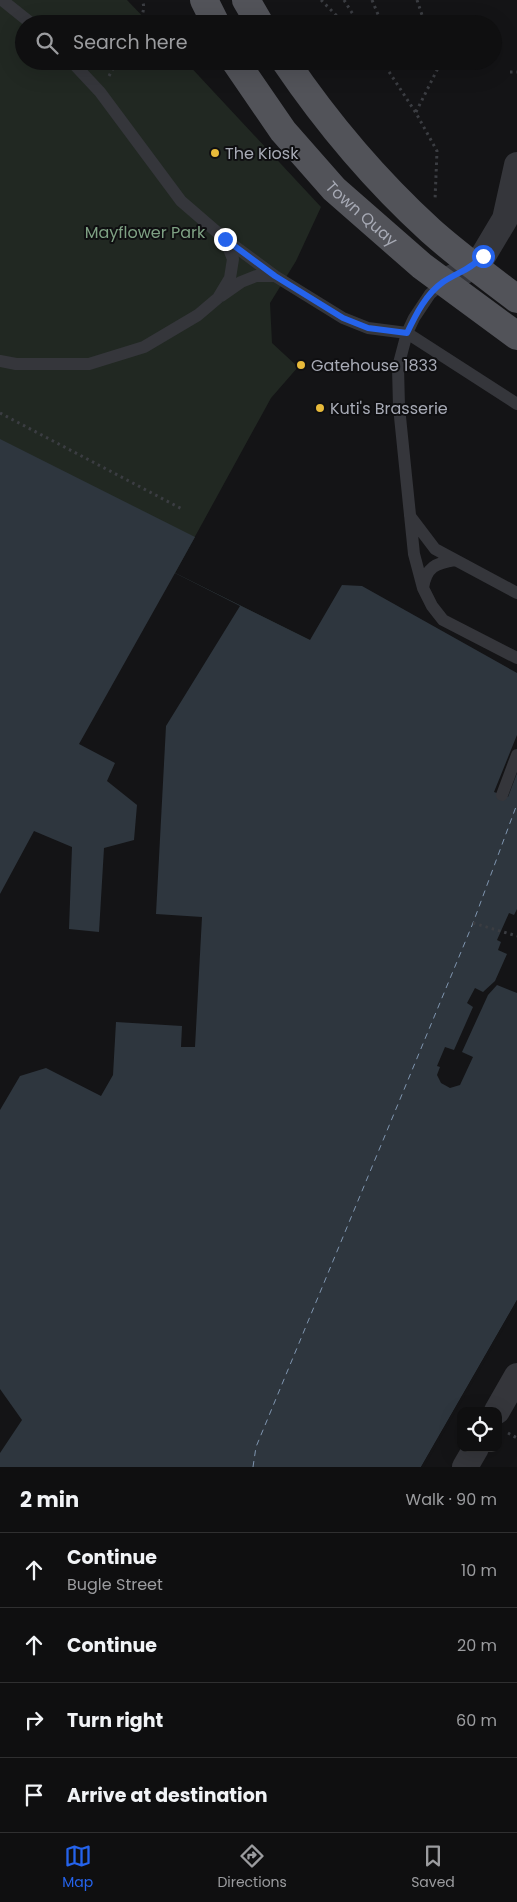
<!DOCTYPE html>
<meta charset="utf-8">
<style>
body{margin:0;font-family:Poppins,sans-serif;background:#1d1d1e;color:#f1f3f6}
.controls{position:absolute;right:15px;bottom:15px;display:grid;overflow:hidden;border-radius:10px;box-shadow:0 5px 20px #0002}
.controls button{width:45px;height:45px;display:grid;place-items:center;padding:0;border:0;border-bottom:1px solid #2f2f30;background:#0f0f10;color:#f1f3f6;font:25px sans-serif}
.stop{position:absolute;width:15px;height:15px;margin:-11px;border:4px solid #2563eb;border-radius:50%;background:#fff}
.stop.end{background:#2563eb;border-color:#fff;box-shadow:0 1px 5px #0008}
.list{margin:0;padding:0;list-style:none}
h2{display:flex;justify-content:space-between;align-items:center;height:65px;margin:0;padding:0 20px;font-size:21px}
h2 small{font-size:16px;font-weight:400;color:#9b9c9f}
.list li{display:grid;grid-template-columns:32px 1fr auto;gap:15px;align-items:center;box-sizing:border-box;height:75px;padding:0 20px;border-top:1px solid #2f2f30}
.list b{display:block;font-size:19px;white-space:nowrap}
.list p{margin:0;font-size:16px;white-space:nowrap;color:#9b9c9f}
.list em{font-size:16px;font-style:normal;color:#9b9c9f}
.icon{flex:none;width:28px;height:28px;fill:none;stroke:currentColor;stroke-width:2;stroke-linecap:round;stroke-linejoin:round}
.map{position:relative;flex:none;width:517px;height:1467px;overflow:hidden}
.search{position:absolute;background:#0f0f10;box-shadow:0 5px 20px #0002;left:15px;right:15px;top:15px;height:55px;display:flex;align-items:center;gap:12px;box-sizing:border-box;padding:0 18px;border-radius:28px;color:#9b9c9f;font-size:19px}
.sheet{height:365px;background:#0f0f10}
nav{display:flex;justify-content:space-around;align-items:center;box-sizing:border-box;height:70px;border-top:1px solid #2f2f30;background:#0f0f10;font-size:14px;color:#9b9c9f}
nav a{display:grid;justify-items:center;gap:2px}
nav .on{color:#2563eb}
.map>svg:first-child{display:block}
</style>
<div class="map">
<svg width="517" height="1467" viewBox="0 0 517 1467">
<rect width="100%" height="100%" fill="#141416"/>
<path fill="#212822" d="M0,0H127L150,24H24V61H185L321,207L296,261L270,303L272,343L298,367L271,398L175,573L310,640L0,954Z"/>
<path fill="#2e363e" d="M0,439L195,537L175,573L310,640L342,585L362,586L517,673V1300L421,1467H0Z"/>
<path fill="#141416" d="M175,573L240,606L166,726L156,914L202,917L195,1047H181L182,1026L116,1022L113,1075L101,1096L46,1068L20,1076L0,1110V894L34,831L72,847L69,929L99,932L104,848L134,840L137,805L107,781L115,763L79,744Z
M517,735V773L508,797L494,792Z
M517,909V993L497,985L488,995L462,1052L473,1057L460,1085L450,1088L441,1083L437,1075L440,1067L437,1066L445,1047L454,1050L473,1007L467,1003L475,988L483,992L495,981L507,954L498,950L501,942L497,940L509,913L514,915Z
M517,1300V1305L424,1467H421Z
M0,1389L22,1420L0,1453Z"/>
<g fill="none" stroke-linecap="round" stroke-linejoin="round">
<path stroke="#7f95af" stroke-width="1" stroke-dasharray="6 5" stroke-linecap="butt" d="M253,1467L256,1447L473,923L517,804"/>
<path stroke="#3b3d42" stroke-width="3" stroke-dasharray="2.5 4" stroke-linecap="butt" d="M321,0L345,24
M344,0L359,24
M372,0L382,24
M417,0L425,24
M137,24C142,16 146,9 142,0
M382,61L416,113L437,151L435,200
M423,61L439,66L467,68
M510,72H517
M109,76L117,61
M416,112L439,66L437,61
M0,413L182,509
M473,923L517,936
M508,1433L517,1438"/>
<path stroke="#35363b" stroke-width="12" d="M2,0L32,24
M71,61L100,92L181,201L225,239L275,276L343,318L368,328L407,333L517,404
M444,282L430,294L414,318L407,333L398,367L399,407L414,554L423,588L432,606L443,620L517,658
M221,296L241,282L256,276H275
M0,361L16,364H89L144,347L198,315L218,298L230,278L233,259L225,239
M410,516L435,549L517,593
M423,588C426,567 436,563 455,560
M502,795L517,755"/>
<path stroke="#35363b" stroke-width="26" d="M444,282L474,266L483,256L505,219L517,165
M497,1411L517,1376
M465,1467L476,1448"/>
<g stroke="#525359" stroke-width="28">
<path d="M204,0L216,24"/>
<path d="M246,0L260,24"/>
<path id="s1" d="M235,61L283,131L334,189L422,266L517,336"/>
<path d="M285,61C327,123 375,180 431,231C458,255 488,277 517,299"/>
</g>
</g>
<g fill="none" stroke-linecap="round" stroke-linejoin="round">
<path stroke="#2563eb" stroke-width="6" d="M225,239L275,276L343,318L368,328L407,333C416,314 426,294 443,282C458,272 470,270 483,256"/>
</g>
<g fill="#e8ba3a" stroke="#0f0f11" stroke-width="2">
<circle cx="215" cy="153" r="5"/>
<circle cx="301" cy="365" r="5"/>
<circle cx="320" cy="408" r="5"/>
</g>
<g text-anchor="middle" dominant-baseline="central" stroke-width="4" stroke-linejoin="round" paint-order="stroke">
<g font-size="16" fill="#a7aab5" stroke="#0f0f11" text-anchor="start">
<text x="225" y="153">The Kiosk</text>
<text x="311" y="365">Gatehouse 1833</text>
<text x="330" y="408">Kuti's Brasserie</text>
</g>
<g font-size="16" fill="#a7aab5" stroke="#0f0f11">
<text stroke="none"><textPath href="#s1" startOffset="199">Town Quay</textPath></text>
</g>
<g font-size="16" fill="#7ea083" stroke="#0f0f11">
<text x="145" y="232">Mayflower Park</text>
</g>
</g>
</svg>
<div class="controls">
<button><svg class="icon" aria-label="locate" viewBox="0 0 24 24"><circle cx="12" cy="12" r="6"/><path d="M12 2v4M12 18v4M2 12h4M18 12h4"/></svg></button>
</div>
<div class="stop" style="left:483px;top:256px"></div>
<div class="stop end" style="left:225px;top:239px"></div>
<div class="search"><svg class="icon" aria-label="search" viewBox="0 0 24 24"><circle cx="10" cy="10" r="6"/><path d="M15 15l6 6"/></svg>Search here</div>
</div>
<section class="sheet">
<h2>2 min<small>Walk · 90 m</small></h2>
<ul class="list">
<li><svg class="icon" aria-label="ahead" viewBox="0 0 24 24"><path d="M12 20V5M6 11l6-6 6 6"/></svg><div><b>Continue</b><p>Bugle Street</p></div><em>10 m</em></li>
<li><svg class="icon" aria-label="ahead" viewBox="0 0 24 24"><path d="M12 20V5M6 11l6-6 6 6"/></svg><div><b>Continue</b></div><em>20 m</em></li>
<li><svg class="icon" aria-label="right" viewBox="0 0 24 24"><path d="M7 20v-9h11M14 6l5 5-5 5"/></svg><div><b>Turn right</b></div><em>60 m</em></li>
<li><svg class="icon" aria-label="arrive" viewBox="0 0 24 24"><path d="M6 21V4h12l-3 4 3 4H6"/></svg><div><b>Arrive at destination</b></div></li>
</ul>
</section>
<nav>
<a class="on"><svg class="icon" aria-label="map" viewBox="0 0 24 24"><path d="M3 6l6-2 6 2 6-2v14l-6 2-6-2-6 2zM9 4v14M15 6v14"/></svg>Map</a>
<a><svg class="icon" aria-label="directions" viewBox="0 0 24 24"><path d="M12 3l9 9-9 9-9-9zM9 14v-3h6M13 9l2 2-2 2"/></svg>Directions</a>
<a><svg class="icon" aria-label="saved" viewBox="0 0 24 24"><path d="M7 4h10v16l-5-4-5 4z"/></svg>Saved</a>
</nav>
